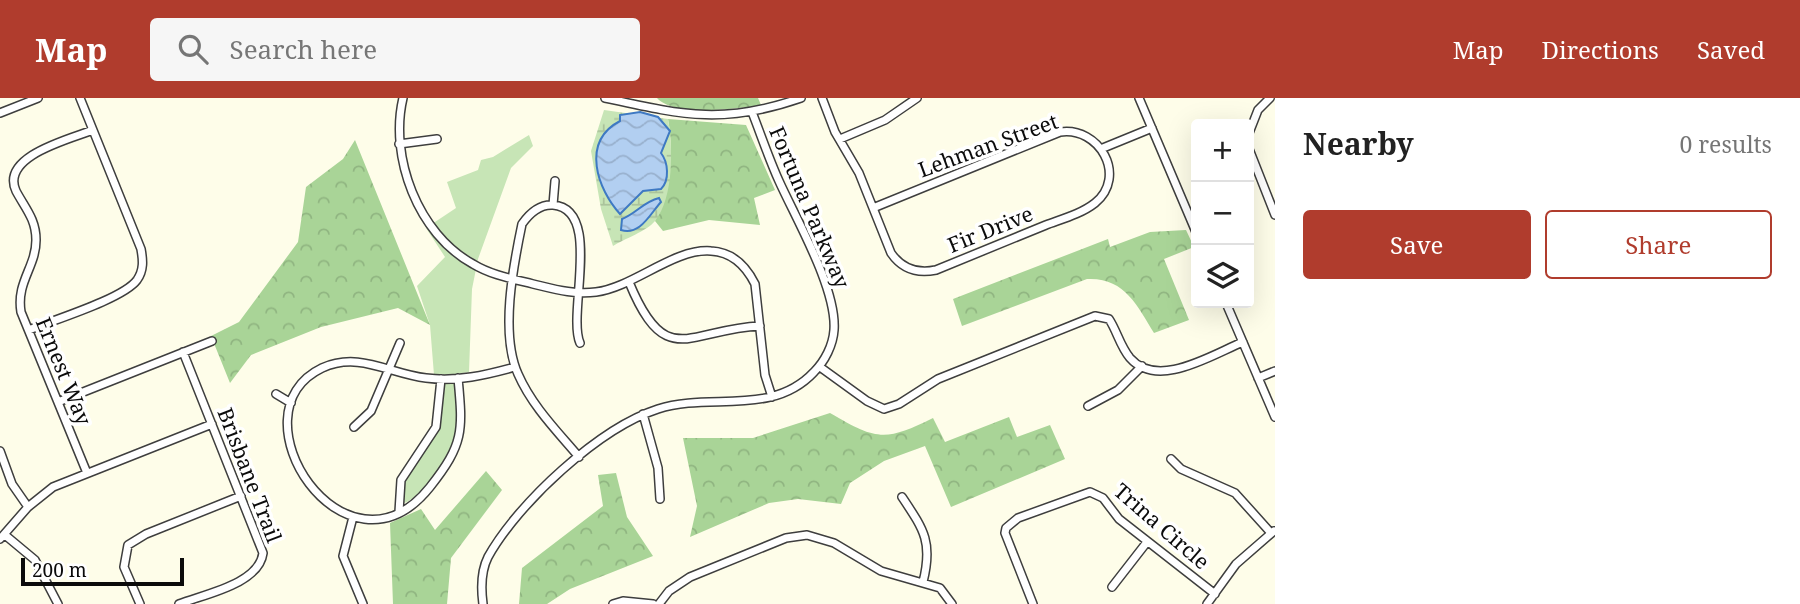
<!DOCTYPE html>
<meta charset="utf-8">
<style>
body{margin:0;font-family:"Noto Serif",serif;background:#f6f6f6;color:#222}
.controls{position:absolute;right:21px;top:21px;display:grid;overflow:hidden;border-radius:7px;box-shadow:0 7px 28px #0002}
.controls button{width:63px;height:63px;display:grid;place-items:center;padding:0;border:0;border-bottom:2px solid #e0e0e0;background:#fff;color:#222;font:35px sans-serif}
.scale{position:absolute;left:21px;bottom:18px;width:163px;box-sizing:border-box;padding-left:7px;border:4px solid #0b0b0b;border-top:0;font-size:19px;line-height:24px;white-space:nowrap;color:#0b0b0b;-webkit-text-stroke:5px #fff;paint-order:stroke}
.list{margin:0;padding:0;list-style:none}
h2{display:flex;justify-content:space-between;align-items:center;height:91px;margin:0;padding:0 28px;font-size:30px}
h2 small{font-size:23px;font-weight:400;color:#767676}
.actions{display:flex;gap:14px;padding:21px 28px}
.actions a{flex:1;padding:16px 0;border:2px solid #b03c2d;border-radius:7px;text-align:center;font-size:24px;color:#b03c2d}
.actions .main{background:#b03c2d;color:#fff}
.icon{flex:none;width:38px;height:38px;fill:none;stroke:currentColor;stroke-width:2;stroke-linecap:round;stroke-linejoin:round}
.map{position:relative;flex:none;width:1275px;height:506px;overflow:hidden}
header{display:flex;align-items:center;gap:42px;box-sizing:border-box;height:98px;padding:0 35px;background:#b03c2d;color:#fff}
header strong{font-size:33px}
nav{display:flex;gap:38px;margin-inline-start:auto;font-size:24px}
.search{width:490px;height:63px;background:#f6f6f6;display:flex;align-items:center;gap:18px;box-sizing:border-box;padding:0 24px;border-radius:7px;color:#767676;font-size:26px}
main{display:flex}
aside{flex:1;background:#fff}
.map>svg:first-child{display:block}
</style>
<header>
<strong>Map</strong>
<div class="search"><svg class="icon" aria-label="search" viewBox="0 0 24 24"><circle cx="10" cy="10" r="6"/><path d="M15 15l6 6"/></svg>Search here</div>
<nav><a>Map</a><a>Directions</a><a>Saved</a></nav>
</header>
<main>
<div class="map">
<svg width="1275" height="506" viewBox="0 0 1275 506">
<defs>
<pattern id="forest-crowns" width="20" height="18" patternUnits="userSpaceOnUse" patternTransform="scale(1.75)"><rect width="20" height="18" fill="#a9d497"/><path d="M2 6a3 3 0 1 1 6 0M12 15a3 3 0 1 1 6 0" fill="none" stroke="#90b581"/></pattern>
<pattern id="wetland-marsh" width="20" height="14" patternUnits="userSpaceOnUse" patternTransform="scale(1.75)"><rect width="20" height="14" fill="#c7e5b6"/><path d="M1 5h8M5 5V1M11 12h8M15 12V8" fill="none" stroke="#aac39b"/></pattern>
<pattern id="water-waves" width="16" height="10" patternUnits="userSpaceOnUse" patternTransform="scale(1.75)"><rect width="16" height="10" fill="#b2cff1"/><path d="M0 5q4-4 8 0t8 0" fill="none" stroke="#98b0cd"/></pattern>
</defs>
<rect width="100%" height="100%" fill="#fefde9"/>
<path fill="#c7e5b6" d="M529,37L533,48L511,70L478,161L472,191L469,274L455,276C456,294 459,313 458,331C457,350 421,403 401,406L406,378L437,334L444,289L443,276L434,277L430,227L417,188L445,159L426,130L456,110L447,84L478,72L481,62L493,59Z"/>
<path fill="url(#forest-crowns)" d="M657,0H758L761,7C736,11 674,19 657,0Z
M668,21L746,27L775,92L754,100L760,127L709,122L663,133L655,123C668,88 675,59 668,21Z
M355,42L430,227L398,210L321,229L251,257L230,285L211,238L239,224L298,144L306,89L343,61Z
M1186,132L1194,149L1164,161L1189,222L1154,235C1137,207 1124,179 1087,181L962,228L953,201L1108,141L1110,149L1150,134Z
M830,315C876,342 885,344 933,320L945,344L1009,319L1017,339L1050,327L1065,361L951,409L925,348L884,363L850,385L841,406L798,401L769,405L690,439L697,408L683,340H753Z
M486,373L502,392L451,460L447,506H393L390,425L421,411L435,432Z
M616,375L627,419L653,458L570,491L547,506H519L522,470L603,408L598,377Z"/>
<path fill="url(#wetland-marsh)" d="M604,12L668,21C673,50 674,99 655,123C647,133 624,141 613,148L601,111L591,53Z"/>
<path fill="url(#water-waves)" stroke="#3e79c3" stroke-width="2" d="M640,14L658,19L670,33L661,55C668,64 670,82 661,91L643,93L620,116C598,92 580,44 620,23V17Z
M659,100L661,104C650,116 640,138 621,132L622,121C637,115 643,104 659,100Z"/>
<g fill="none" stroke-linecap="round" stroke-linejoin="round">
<g stroke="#3e3e3e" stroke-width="10">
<path id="minor" d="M403,0C389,59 418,136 473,166C491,177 513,181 533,186C554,191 574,197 596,194C634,189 674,150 711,153C732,154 746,168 755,186L765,277L772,299
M605,0C683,17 723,27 801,0
M822,0L835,34L859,75L891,155C902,171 917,176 936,172C972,157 1009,142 1046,127C1062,121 1081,116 1095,105C1128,78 1099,28 1060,34L873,110
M1139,0L1196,134
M0,15L38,0
M1249,35L1258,12L1270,0
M840,41L885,22L917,0
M399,46L437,41
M1103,50L1152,30
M1249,51L1275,117
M553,107L555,83
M629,184C666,274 689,231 760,228
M1226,205L1275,319
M29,232C53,222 123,201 137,182C144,172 143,162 141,151L80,0
M820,269L867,303L884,311L899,306L938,281L1095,218L1109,221C1117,233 1120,248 1130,260C1158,292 1213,256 1243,244
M458,280C463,333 464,346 430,389C346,494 228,315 322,270C359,253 390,276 426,280C457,284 486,277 515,269
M1258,280L1275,273
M276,296L291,305
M58,304L212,243
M1088,308L1118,292L1142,268
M643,316L658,370L660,401
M354,329L371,313L400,245
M0,353L12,386L28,409
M579,359C557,333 532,308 518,276C500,236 513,169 522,126C529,116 539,106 553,107C603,111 567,215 580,245
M1171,361L1181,371L1235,395L1271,435
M87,375L21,214C16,184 36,169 36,142C36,121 25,110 16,93C0,58 70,41 93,32
M902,399C924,432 933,444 923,484
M399,414L401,382L436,329L441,281
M353,419L343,458L363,506
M5,437L35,462L58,506
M0,441L28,409L53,389L212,326
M1112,489L1147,444
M140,506L124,469L128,447L146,436L241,398
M179,506C205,496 259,486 263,455L183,254
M483,506C481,491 481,473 488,459C518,405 599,330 658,311C710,294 772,319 814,274C825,263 833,247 834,232C837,191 796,121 779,83C769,61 761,37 752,14
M613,506L623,503L653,506
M659,506L669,493L690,479L786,440L807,437L834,445L881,473L940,490L952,506
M1033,506L1005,435L1006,430L1018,420L1090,394L1103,400L1119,421L1215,496
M1207,506L1236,466L1274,433"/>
</g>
<use href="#minor" stroke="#fff" stroke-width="7"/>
</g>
<g text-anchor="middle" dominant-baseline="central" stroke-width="7" stroke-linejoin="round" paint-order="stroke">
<g font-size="21" fill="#0b0b0b" stroke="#fff">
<text transform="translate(988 47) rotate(-20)">Lehman Street</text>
<text transform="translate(810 109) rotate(67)">Fortuna Parkway</text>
<text transform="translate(990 131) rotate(-22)">Fir Drive</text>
<text transform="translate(64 273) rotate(68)">Ernest Way</text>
<text transform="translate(250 377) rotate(69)">Brisbane Trail</text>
<text transform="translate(1162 428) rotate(41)">Trina Circle</text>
</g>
</g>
</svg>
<div class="controls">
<button>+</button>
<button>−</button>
<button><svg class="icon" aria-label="layers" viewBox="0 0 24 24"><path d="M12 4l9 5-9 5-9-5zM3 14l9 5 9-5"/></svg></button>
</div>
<div class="scale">200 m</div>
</div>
<aside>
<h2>Nearby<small>0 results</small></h2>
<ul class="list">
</ul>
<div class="actions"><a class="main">Save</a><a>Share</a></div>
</aside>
</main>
